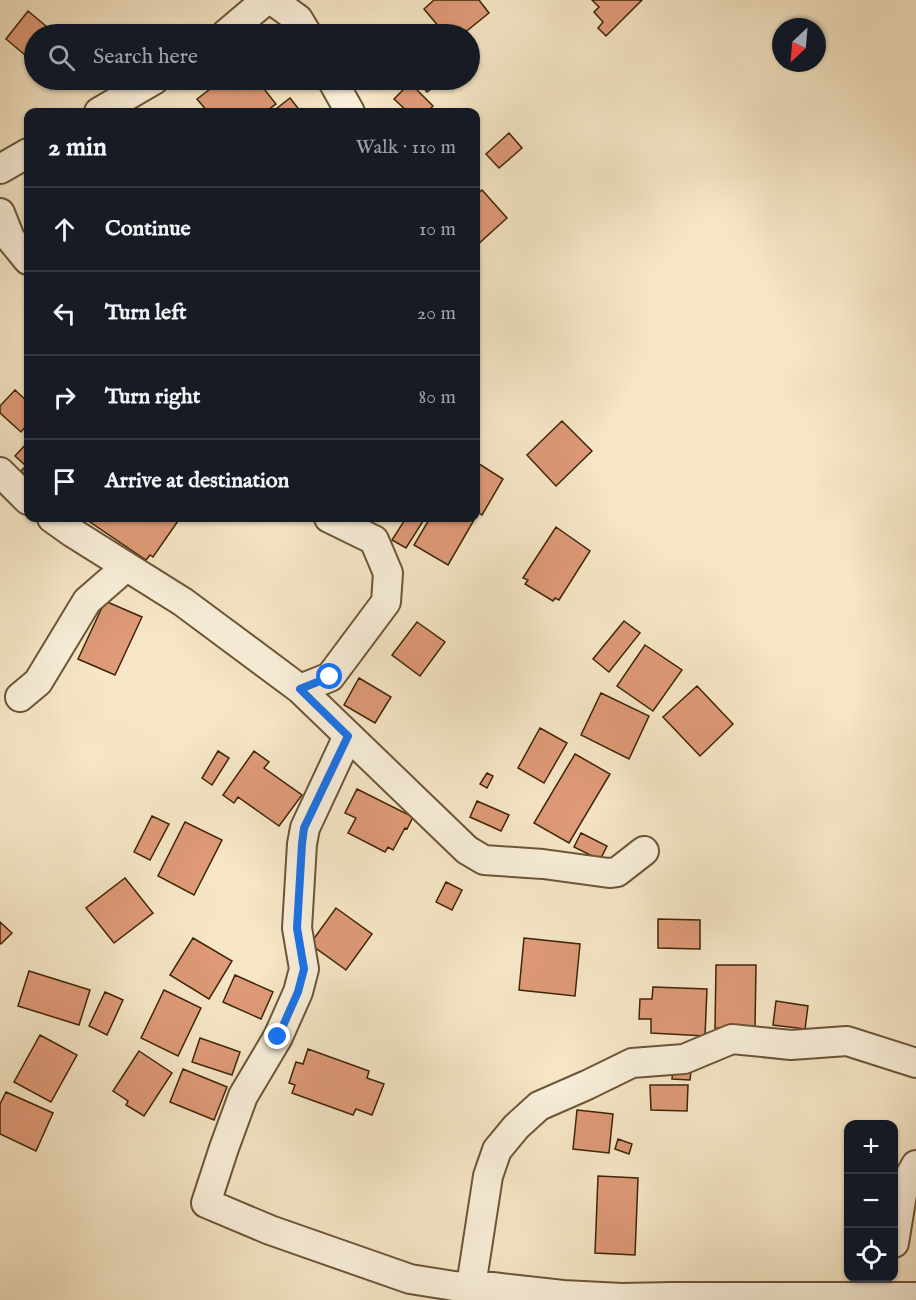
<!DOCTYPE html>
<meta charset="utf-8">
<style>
body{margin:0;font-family:"IM FELL English",serif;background:#20242c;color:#f1f3f6}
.controls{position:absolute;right:18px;bottom:18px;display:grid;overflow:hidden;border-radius:12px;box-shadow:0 2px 4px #0004}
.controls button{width:54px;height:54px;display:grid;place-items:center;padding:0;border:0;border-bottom:2px solid #363941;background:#171b24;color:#f1f3f6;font:30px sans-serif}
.compass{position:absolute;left:772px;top:18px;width:54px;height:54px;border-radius:50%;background:#171b24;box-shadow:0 2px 4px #0004;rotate:206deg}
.stop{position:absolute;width:18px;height:18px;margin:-14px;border:4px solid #1a73e8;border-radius:50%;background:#fff}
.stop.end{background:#1a73e8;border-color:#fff;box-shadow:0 2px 6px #0008}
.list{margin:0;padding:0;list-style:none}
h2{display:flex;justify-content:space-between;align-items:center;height:78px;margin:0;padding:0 24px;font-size:26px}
h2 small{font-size:20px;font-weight:400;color:#9ea1a6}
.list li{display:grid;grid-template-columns:39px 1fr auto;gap:18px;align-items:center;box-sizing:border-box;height:84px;padding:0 24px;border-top:2px solid #363941}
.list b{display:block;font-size:22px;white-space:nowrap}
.list em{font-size:20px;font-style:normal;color:#9ea1a6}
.icon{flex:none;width:33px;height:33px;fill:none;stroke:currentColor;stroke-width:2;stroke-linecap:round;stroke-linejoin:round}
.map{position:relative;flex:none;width:916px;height:1300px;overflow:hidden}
.search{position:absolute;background:#171b24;box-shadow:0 2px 4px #0004;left:24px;top:24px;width:456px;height:66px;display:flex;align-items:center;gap:15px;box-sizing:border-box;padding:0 21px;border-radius:33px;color:#9ea1a6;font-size:22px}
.panel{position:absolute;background:#171b24;box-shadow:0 2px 4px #0004;left:24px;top:108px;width:456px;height:414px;border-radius:12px}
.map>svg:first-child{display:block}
</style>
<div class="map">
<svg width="916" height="1300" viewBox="0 0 916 1300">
<rect width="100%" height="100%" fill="#f6e6c6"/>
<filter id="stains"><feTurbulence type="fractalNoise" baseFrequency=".00333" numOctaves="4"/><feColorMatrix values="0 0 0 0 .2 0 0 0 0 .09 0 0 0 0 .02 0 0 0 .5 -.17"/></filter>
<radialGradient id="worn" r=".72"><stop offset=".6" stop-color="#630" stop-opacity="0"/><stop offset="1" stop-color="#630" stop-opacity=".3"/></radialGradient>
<path fill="#df9a78" stroke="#3e2507" stroke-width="1.5" d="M434,0H479L489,13L463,34H445L424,9Z
M592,0H642L606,36L598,28L603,22L594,12L599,7Z
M28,11L52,31L49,34H34V52L30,59L6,39Z
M397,25L407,34H387Z
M222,80H257L276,104L265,112H208L197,99Z
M420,80H443L427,92L418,81Z
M410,83L433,106L427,112H408L394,99Z
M290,98L301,112H272Z
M509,133L522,148L499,168L486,154Z
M482,190L507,218L476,246V195Z
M15,390L28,402V424L21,432L0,413V406Z
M562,421L592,451L556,486L527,455Z
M28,442V478L21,471L26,466L15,456Z
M476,462L503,479L482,515L476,511Z
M84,518H172L178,521L153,557L150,555L146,560Z
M406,518H425L406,548L392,540Z
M430,518H470L474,520L448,565L414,545Z
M556,527L590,551L559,600L555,598L553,601L525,584L528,580L523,578Z
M105,601L142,617L115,675L78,659Z
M624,621L640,633L609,672L593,659Z
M417,622L445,642L420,676L392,655Z
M645,645L682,670L653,711L617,686Z
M359,678L391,697L375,723L344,705Z
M697,686L733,724L700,756L663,717Z
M601,693L649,716L629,759L581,735Z
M540,728L567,743L544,783L518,768Z
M218,751L229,758L212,785L202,778Z
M254,751L269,762L264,768L302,795L279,826L238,797L234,803L223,795Z
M575,754L610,774L569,843L534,823Z
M487,773L493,776L487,788L480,784Z
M357,789L413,817L407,829L405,828L393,850L388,847L385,852L348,833L356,818L345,813Z
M477,801L509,815L501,831L470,817Z
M152,816L169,824L150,860L134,852Z
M185,822L222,840L194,895L158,876Z
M581,833L607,846L600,860L574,847Z
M125,878L153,913L114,943L86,908Z
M446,882L462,890L452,910L436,902Z
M336,908L372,934L346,970L310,944Z
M658,919L700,920V949L658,948Z
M0,922L12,933L1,944L0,943Z
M193,938L232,961L209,999L170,975Z
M524,938L580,944L575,996L519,990Z
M716,965H756L755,1029L715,1028Z
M29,971L90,990L79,1025L18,1006Z
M235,975L273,992L261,1019L223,1002Z
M653,987L707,989L705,1036L651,1033V1019H639L640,999H652Z
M164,990L201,1008L178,1056L141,1038Z
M105,992L123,1000L107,1035L89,1026Z
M776,1001L808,1006L805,1029L773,1025Z
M40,1035L77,1055L51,1102L14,1082Z
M200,1038L240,1052L232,1075L192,1062Z
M308,1049L369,1071L367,1078L384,1084L372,1115L356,1109L353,1115L292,1093L295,1085L289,1083L296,1062L303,1064Z
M139,1051L172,1073L144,1116L126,1105L128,1101L113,1091Z
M183,1069L227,1087L214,1120L170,1102Z
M673,1070L691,1071L690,1080L672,1079Z
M650,1085H688L687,1111L651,1110Z
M6,1092L53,1113L36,1151L0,1134V1104Z
M577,1110L613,1114L609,1153L573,1149Z
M618,1139L632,1144L629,1154L615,1149Z
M598,1176L638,1178L635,1255L595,1253Z"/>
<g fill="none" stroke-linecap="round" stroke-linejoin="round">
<g stroke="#6c5537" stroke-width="32">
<path id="street" d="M272,0L298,19L307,34
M226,34L266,0
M332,80L350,112
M99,112L154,80
M0,169L28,153
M0,213L10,238L28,260
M0,472L28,500
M52,518L73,533L183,602L300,689L467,850L484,860L543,864L609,873L617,872L644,851
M300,689L330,677L386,602L388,573L374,540L329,518
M20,697L38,682L87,601L126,567
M348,736L305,828L302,844L297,928L304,969L298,992L278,1037L243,1096L224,1148L206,1203L270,1230L410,1279L454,1286L492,1287L563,1295L622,1298L672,1297H916
M894,1243L903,1188L916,1165
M471,1286L488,1176L497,1150L516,1127L539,1106L587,1085L632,1063L684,1059L732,1039L791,1045L847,1041L916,1063"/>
</g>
<use href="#street" stroke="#f9efda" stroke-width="28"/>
</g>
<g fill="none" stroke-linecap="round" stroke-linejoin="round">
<path stroke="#1a73e8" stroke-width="8" d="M278,1037L298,992L304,969L297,928L302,844L304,828L348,736L300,689L330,677"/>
</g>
<rect width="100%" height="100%" filter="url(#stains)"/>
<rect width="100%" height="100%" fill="url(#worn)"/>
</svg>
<div class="controls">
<button>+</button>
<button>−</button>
<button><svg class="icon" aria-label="locate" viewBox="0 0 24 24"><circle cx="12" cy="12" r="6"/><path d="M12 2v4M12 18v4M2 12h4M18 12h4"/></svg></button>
</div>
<svg class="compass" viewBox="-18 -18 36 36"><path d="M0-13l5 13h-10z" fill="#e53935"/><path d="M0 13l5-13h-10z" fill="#9ea1a6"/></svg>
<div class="stop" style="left:330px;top:677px"></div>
<div class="stop end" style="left:278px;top:1037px"></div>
<div class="search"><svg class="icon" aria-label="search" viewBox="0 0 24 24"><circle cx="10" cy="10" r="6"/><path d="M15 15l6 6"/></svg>Search here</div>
<section class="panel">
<h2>2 min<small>Walk · 110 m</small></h2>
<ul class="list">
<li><svg class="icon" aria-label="ahead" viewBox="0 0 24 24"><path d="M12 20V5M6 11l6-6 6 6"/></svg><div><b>Continue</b></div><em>10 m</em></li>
<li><svg class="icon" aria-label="left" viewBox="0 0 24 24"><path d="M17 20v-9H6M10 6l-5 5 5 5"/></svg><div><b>Turn left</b></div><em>20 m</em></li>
<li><svg class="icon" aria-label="right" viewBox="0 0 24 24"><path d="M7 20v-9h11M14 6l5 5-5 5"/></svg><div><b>Turn right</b></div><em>80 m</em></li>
<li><svg class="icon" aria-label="arrive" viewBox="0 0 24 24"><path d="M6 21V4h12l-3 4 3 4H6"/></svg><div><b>Arrive at destination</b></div></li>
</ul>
</section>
</div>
